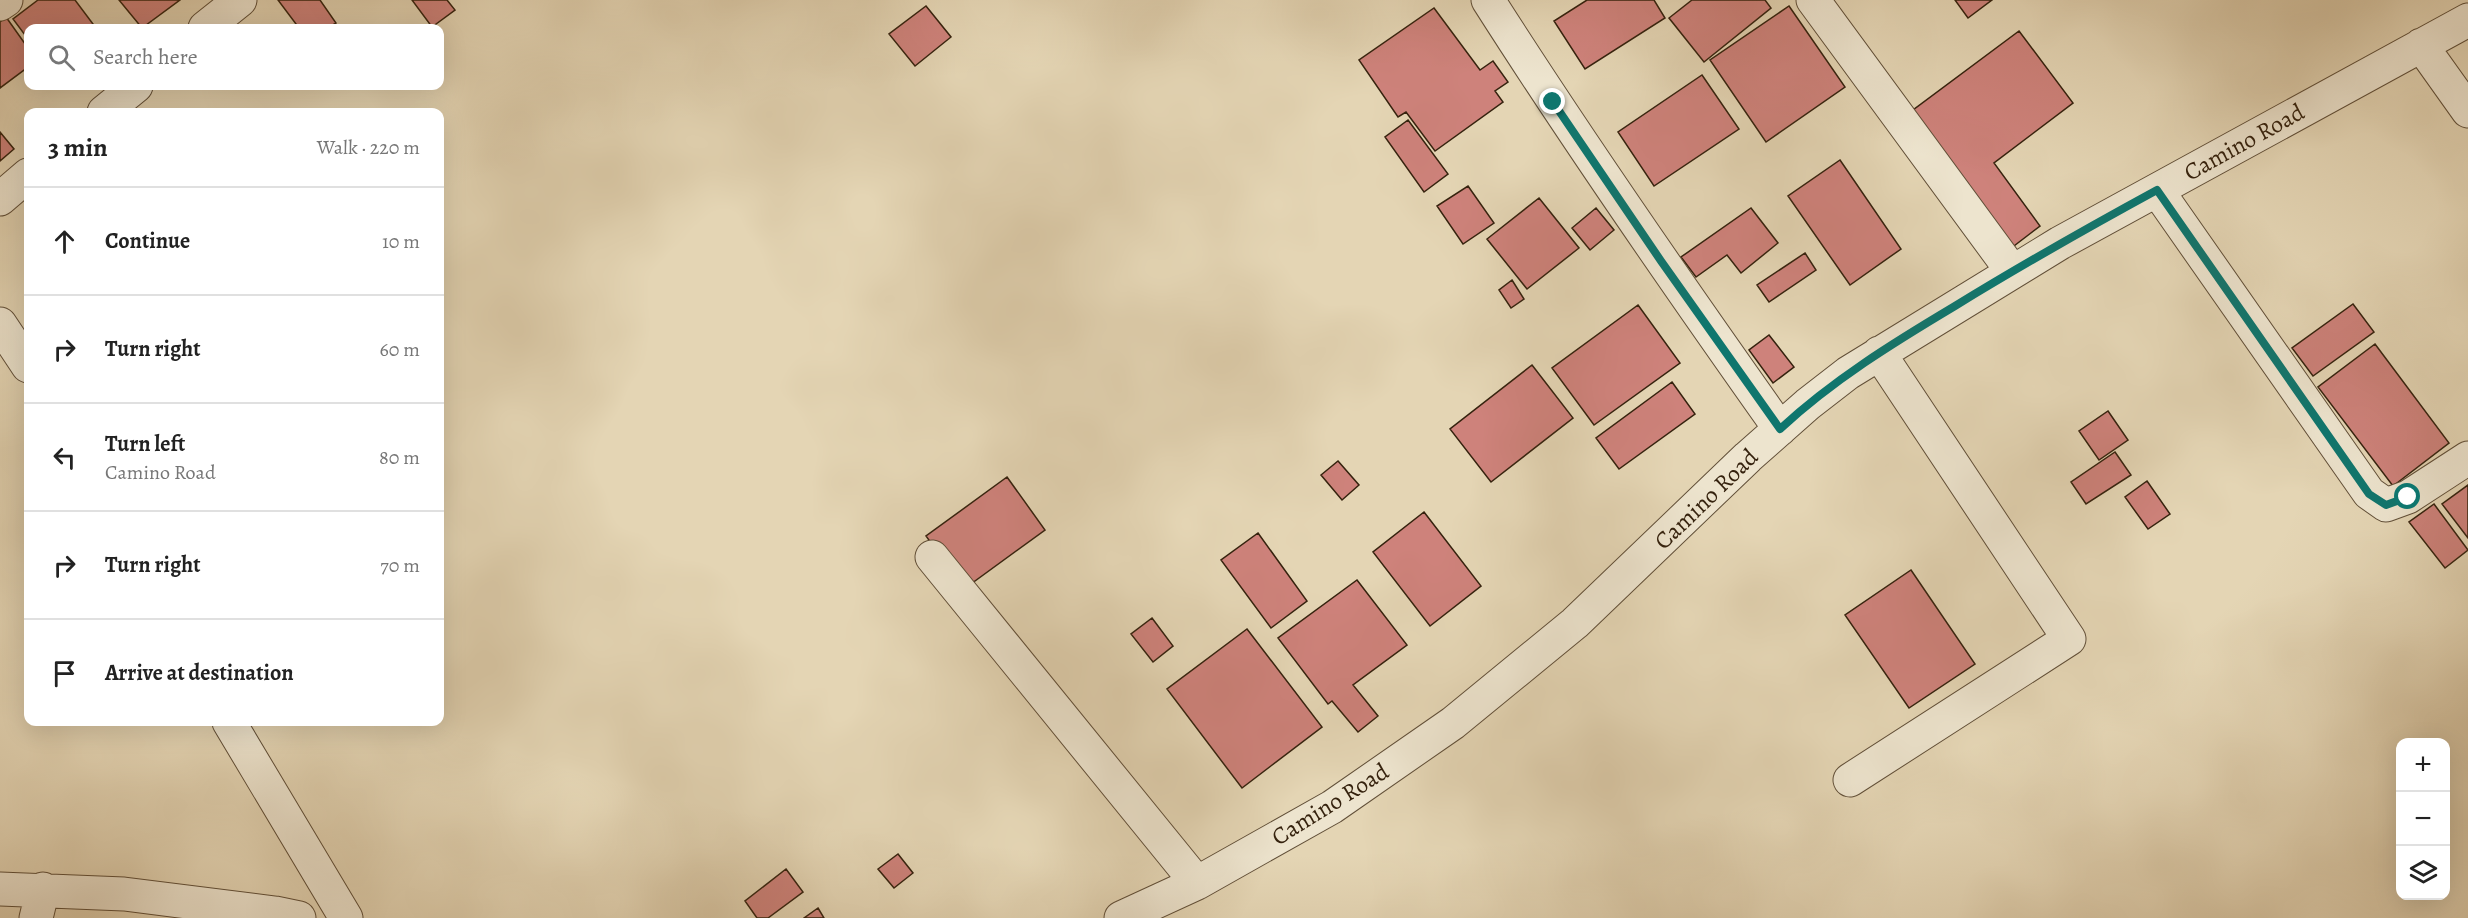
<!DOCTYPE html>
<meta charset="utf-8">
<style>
body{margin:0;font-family:Alegreya,serif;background:#f2f2f2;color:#222}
.controls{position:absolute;right:18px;bottom:18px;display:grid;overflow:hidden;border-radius:12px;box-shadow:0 6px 24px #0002}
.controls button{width:54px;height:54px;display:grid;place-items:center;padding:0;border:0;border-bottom:2px solid #e0e0e0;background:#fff;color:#222;font:30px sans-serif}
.stop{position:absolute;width:18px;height:18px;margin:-14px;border:4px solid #0f766e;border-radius:50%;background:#fff}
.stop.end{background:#0f766e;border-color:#fff;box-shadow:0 2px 6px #0008}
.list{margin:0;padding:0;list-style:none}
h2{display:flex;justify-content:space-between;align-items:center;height:78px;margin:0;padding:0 24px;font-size:26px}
h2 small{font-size:20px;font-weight:400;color:#767676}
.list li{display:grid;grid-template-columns:39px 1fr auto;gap:18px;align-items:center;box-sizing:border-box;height:108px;padding:0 24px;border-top:2px solid #e0e0e0}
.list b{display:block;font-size:22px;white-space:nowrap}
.list p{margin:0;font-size:20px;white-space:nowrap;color:#767676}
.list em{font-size:20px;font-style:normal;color:#767676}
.icon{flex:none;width:33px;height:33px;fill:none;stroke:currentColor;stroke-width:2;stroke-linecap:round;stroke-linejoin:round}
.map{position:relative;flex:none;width:2468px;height:918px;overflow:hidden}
.search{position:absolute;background:#fff;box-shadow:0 6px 24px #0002;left:24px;top:24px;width:420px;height:66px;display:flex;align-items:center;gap:15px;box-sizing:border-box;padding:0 21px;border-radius:12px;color:#767676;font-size:22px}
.panel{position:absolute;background:#fff;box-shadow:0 6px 24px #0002;left:24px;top:108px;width:420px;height:618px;border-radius:12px}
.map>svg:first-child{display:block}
</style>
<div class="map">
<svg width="2468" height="918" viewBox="0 0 2468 918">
<rect width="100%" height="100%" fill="#e4d5b4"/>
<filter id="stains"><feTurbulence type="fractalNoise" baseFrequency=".00333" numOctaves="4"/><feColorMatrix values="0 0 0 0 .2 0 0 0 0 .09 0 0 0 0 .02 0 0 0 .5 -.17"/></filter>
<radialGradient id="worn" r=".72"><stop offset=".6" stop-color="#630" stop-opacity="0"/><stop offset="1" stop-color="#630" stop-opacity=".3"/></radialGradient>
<path fill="#ce827b" stroke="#35220e" stroke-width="1.5" d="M38,0H75L96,28H28V39L13,19Z
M119,0H180L142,28Z
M278,0H320L336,23L328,28H299Z
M412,0H447L455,10L432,27Z
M1587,0H1654L1665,18L1585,69L1554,21Z
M1692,0H1765L1771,8L1704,62L1669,18Z
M1955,0H1992L1968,18Z
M926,6L951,37L915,66L889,34Z
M1789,6L1845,87L1766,142L1710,60Z
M1434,8L1480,70L1493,61L1508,82L1495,91L1503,102L1435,151L1406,112L1398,117L1359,60Z
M6,17L28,48V67L0,88V22Z
M2019,31L2073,103L1994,163L2040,226L2010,249L1909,113Z
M1702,75L1739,129L1654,186L1618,132Z
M1408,120L1448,174L1424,192L1385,137Z
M0,132L14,149L0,161Z
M1840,160L1901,249L1850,285L1788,196Z
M1468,186L1494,223L1463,244L1437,206Z
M1539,198L1579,248L1527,289L1487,239Z
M1596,208L1614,230L1590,250L1572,228Z
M1751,208L1778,243L1741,273L1727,255L1696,277L1681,257Z
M1805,253L1816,270L1769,302L1757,285Z
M1512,280L1524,299L1511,308L1499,290Z
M2353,304L2374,332L2313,376L2292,348Z
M1638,305L1680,363L1594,425L1552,368Z
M1769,335L1794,367L1773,383L1749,350Z
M2375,344L2449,443L2393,486L2318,387Z
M1532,365L1573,418L1491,482L1450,429Z
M1672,382L1695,414L1619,469L1596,438Z
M2108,411L2128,440L2099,460L2079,431Z
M2115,452L2131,475L2086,504L2071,482Z
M1338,461L1359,485L1342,500L1321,475Z
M1007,477L1045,530L964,589L926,536Z
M2147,481L2170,514L2148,529L2125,497Z
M2468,485V538L2442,504Z
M2434,504L2468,550L2445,568L2409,522Z
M1424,512L1481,586L1430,626L1373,552Z
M1258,533L1307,601L1271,628L1221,560Z
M1911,570L1975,664L1909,708L1845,615Z
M1357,580L1407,645L1353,685L1378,716L1358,732L1332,701L1328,704L1278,638Z
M1152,618L1173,646L1153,662L1131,634Z
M1247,629L1322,727L1242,788L1167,689Z
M898,854L913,873L894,888L878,869Z
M786,869L803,892L768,918H757L745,901Z
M818,908L824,918H804Z"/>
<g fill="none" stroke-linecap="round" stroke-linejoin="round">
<g stroke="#614f38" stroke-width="35">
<path id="minor" d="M1488,0C1581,146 1680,288 1780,429
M1813,0L2012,271
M0,4L6,0
M205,28L240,0
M2421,45L2468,111
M104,112L136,86
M2157,190L2369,493L2386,505L2408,497L2468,458
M0,199L28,175
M0,324L28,366
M932,557L1197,883
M229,722L346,918
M1850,780L2069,639L1879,353
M0,889L124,894L275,913L299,918
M36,918L43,889
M1121,918L1197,883L1332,807L1453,723L1575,623L1748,457L1808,404L1848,373L2060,243L2468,20"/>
</g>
<use href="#minor" stroke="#ede4ce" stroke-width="33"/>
</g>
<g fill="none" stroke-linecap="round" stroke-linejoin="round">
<path stroke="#0f766e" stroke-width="8" d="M1553,102L1661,261L1780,429C1833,380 1893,343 1955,306C2022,265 2089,227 2157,190L2369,494L2386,505L2408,497"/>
</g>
<g text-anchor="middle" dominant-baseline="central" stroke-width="4.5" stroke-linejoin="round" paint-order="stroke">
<g font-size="24" fill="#35220e" stroke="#ede4ce">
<text transform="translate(2244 142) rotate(-29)">Camino Road</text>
<text transform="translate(1706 499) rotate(-44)">Camino Road</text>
<text transform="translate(1330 804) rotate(-32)">Camino Road</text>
</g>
</g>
<rect width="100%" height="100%" filter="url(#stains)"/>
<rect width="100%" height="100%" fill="url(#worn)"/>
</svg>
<div class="controls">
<button>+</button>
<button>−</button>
<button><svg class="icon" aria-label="layers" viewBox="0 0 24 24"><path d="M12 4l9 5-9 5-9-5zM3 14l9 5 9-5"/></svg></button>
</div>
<div class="stop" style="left:2408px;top:497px"></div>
<div class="stop end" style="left:1553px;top:102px"></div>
<div class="search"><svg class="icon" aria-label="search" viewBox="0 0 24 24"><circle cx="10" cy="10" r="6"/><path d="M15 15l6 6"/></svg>Search here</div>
<section class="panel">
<h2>3 min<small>Walk · 220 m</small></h2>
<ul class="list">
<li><svg class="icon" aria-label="ahead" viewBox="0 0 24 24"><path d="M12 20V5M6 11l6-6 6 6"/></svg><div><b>Continue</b></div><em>10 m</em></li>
<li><svg class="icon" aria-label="right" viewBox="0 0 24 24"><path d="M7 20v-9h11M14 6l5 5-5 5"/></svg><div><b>Turn right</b></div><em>60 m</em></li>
<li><svg class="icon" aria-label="left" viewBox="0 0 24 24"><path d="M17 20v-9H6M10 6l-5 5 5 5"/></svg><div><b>Turn left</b><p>Camino Road</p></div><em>80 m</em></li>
<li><svg class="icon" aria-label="right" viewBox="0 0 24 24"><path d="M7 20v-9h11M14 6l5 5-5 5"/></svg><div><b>Turn right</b></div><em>70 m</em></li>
<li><svg class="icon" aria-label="arrive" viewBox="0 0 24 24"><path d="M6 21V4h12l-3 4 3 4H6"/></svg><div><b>Arrive at destination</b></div></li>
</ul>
</section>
</div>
